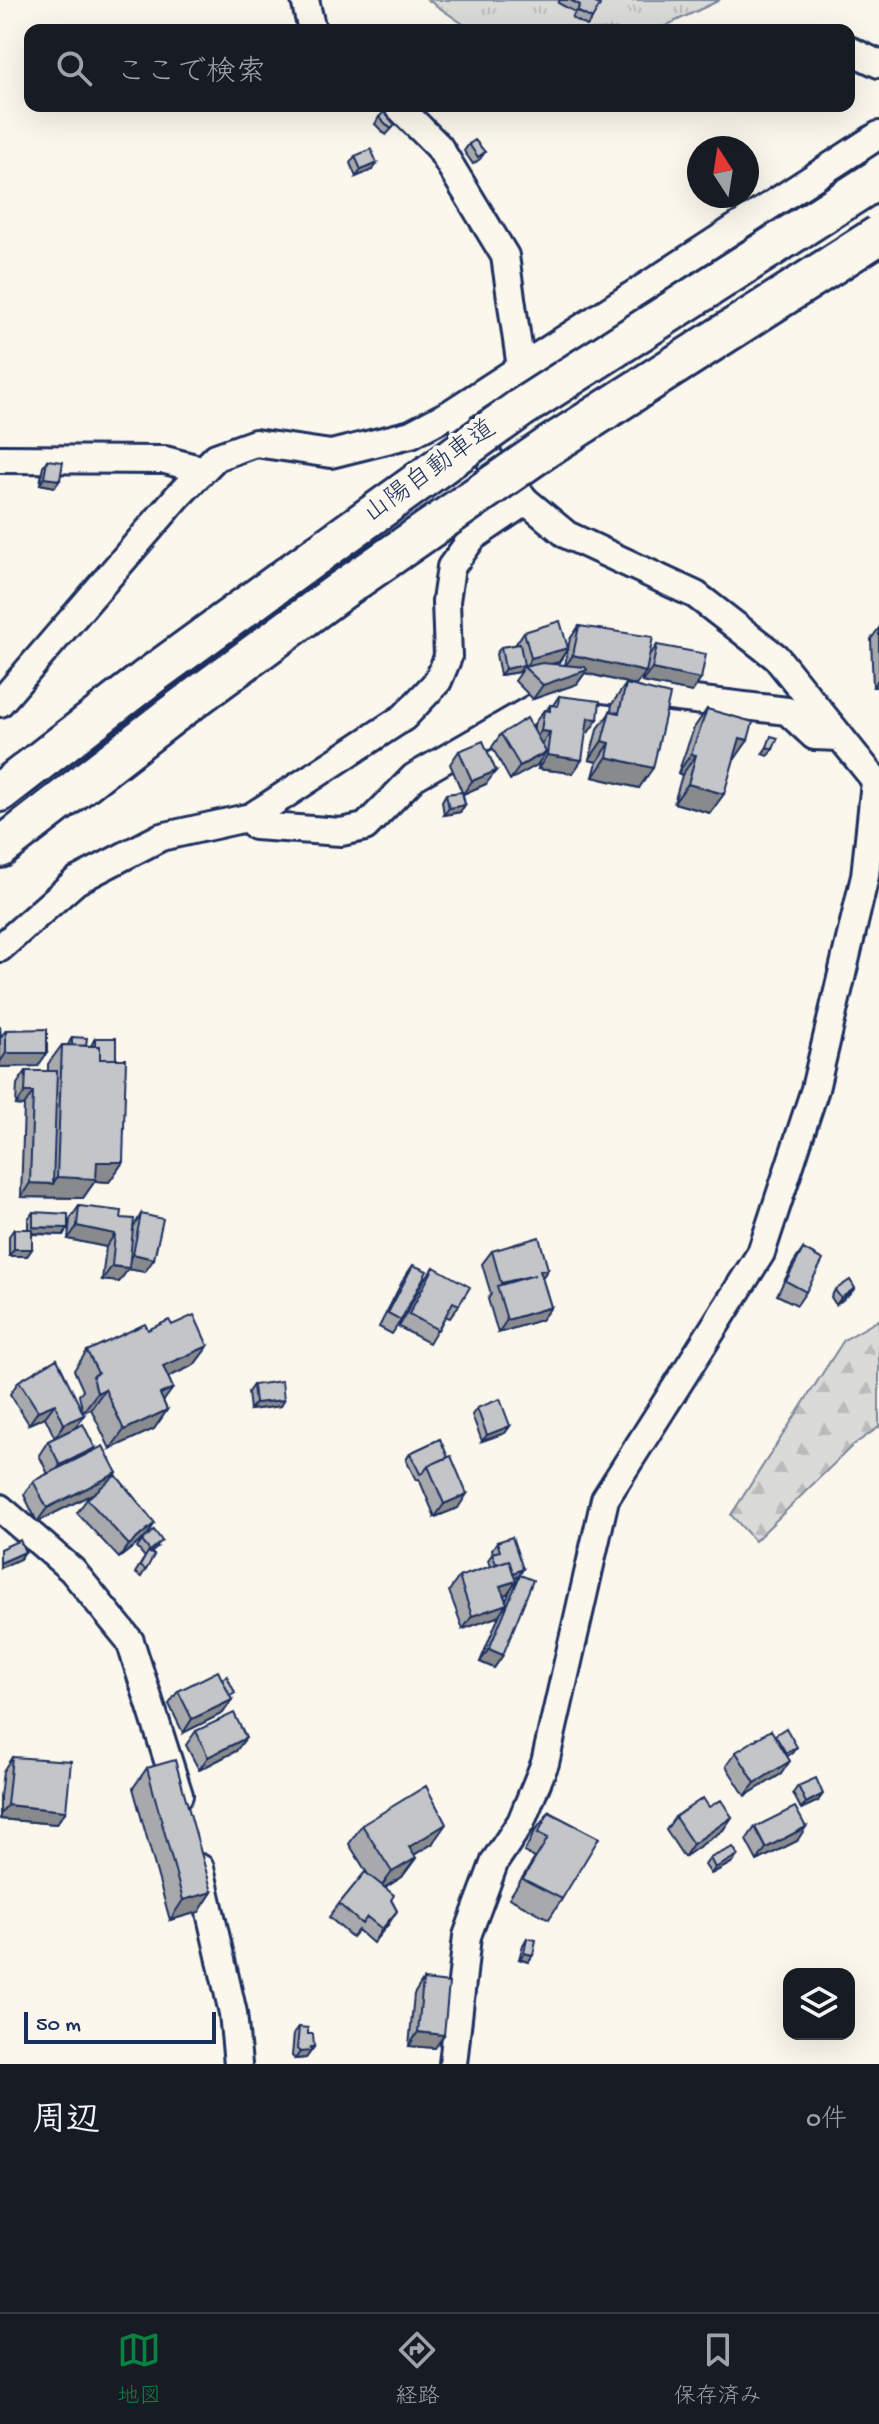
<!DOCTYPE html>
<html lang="ja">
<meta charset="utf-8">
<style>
body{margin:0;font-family:"Gochi Hand","Klee One",sans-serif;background:#20242c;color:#f1f3f6}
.controls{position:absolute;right:24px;bottom:24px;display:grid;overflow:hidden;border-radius:16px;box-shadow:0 8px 32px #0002}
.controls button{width:72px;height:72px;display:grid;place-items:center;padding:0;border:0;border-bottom:2px solid #363941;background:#171b24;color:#f1f3f6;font:40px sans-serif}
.compass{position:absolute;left:687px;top:136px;width:72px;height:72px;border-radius:50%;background:#171b24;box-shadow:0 8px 32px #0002;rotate:348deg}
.scale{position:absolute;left:24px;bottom:20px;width:192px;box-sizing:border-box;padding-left:8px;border:4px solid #1b2f5e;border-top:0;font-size:22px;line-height:28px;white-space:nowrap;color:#1b2f5e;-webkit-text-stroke:6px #fbf7ec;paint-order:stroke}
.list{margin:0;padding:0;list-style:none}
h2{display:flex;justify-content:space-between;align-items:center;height:104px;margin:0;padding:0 32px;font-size:34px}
h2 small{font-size:26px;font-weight:400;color:#9ea1a6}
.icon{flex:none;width:44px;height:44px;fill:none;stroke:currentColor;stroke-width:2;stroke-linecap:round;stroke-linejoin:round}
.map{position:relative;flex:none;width:879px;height:2064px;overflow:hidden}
.search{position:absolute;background:#171b24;box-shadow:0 8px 32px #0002;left:24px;right:24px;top:24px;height:88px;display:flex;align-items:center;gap:20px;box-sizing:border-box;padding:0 28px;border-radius:16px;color:#9ea1a6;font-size:30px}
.sheet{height:248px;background:#171b24}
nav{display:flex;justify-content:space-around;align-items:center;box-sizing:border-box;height:112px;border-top:2px solid #363941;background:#171b24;font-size:22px;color:#9ea1a6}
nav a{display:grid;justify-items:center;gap:4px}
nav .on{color:#0b8043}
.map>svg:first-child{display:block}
</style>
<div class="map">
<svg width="879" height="2064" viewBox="0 0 879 2064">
<defs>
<pattern id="grass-tufts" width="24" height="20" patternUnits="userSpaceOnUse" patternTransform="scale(2)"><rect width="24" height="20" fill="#dadad7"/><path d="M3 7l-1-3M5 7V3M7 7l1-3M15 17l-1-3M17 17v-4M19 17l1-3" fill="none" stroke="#babbbb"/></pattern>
<pattern id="forest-firs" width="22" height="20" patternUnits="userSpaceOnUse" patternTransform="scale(2)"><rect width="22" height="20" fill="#dadad7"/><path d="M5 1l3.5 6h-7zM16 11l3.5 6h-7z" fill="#babbbb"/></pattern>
</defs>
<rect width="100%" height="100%" fill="#fbf7ec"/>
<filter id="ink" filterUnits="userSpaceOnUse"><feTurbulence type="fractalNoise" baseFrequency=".0125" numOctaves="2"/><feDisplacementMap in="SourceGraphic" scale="16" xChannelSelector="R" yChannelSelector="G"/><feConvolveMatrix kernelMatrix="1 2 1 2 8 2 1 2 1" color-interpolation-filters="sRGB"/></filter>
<g filter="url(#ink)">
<path fill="url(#grass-tufts)" stroke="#7a849a" stroke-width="2" d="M428,0H720L657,30H472Z"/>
<path fill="url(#forest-firs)" stroke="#7a849a" stroke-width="2" d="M879,1320V1427L852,1446L755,1541L731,1515L844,1340Z"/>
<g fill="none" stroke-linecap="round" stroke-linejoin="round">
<g stroke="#1b2f5e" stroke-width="32">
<path id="minor" d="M305,0L312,30
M849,50L879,64
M398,106L439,147L505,256L521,368
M464,429L526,501L567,535L696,595L776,657L879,785
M0,459L165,460L203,470
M0,703L178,496L216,457L255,443L331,454L411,434L451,413L879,135
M251,817L255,826L341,832L365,827L414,777L544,702L586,687L787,711L814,736L840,737
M0,948L76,881L161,837L251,817L404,717L438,681L448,657L446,601L451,567L473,537L526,501
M0,1508L72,1570L130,1641L179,1795
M200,1868L233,2013L238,2064
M453,2064L467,1936L495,1861L521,1822L545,1763L605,1499L761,1253L815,1089L865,876L875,782"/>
</g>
<g stroke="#1b2f5e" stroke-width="44">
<path id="highway" d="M0,792L149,677L318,554
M0,848L169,717L343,589"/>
</g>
<use href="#minor" stroke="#fbf7ec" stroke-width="26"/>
<use href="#highway" stroke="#fbf7ec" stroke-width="38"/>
<g stroke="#1b2f5e" stroke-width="44" stroke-linecap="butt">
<path id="highway-bridge" d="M318,554L521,408L879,178
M343,589L549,446L879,235"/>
</g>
<use href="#highway-bridge" stroke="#fbf7ec" stroke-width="38"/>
</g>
<path fill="#a8a9ad" stroke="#1b2f5e" stroke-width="2" fill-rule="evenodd" d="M560,0H593L591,1L592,19L587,26L572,18L575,12L558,3Z
M379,117L395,125L386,135L375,124Z
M469,144L485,152L480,159L473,164L464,151Z
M355,156L377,163L372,170L356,177L350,163Z
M47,460L55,487L40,484L43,466Z
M579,626L649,656L657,645L701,679L692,692L642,682L644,673L636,685L585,673L577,684L533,699L515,681L522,671L521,669L519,672L500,675L496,654L501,647L515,645L524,632L568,648L570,639ZM568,649L565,665L550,664L559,662Z
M879,628V687H873L871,639Z
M626,684L639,788L593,777L597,762L589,760L597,730L611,711L612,704Z
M559,696L588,733L586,732L573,773L538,769L539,762L537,765L510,780L492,747L501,734L534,730V724L544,710L546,711L550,705H553Z
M707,709L748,740L734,759L710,813L674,803L682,775L678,773L694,728Z
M459,751L486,784L463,794L465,805L460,812L444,815L442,801L446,794L462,792L450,764Z
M0,1026L1,1037L6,1030L38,1066L0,1067Z
M72,1037L86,1046H91L95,1038L116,1059L123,1162L109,1182L95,1181L83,1198L21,1197L24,1106L16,1105L17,1084L26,1071H48V1064L62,1045H68Z
M79,1206L121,1218L134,1226L141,1214L145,1272L128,1269L119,1282L102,1280L106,1247L68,1239L70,1219Z
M33,1212L68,1228L63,1235L32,1234V1249L27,1256H9V1236L14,1229H28V1219Z
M803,1249L806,1292L797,1305L777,1295L794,1262Z
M492,1251L548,1269L542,1278L551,1307L541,1320L498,1333L488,1299L491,1294L482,1264Z
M413,1265L401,1320L392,1334L379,1327L404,1278Z
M434,1267L459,1305L450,1318L445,1316L429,1343L399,1327L424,1280Z
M835,1290L850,1294L836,1305L831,1297Z
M172,1325L208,1346L194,1365L168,1377L173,1388L163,1401L167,1410L154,1429L110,1449L91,1409L83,1412L79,1395L83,1390L74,1370L87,1351Z
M57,1359L75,1428L95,1448L93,1451L117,1473L114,1477L146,1537L119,1558L77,1513L87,1499L95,1492L37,1522L24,1495L33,1481L48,1474L39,1455L48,1441L55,1438L45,1417L29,1424L10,1394L19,1381Z
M253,1385L284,1400L280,1406L250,1410L248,1392Z
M477,1408L510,1426L505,1433L482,1441L472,1415Z
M440,1439L458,1508L435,1517L419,1479L416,1480L406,1460L410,1453Z
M142,1541L158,1547L151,1553L154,1555L141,1577L135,1573L145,1557L137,1548Z
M497,1542L519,1576L515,1577L507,1594L504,1595L506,1601L511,1588L520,1575L503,1655L494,1668L480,1662L501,1611L497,1617L463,1629L449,1591L459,1577L490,1567L488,1560L493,1553L492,1549Z
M178,1691L231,1698L223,1713L183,1733L169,1704Z
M196,1731L236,1751L199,1770L186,1745Z
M775,1735L792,1753L787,1756L781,1774L745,1796L726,1766L736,1752Z
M12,1757L66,1811L56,1824L0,1819V1797L3,1771Z
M147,1768L212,1892L199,1912L170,1920L133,1788Z
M798,1786L818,1801L801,1809L793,1793Z
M709,1807L732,1817L723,1830L684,1857L666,1830L675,1817Z
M549,1812L562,1899L549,1919L509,1898L535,1858L524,1852L535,1831Z
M362,1825L432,1844L414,1855L416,1858L402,1877L385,1888L397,1911L373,1943L358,1930L352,1937L329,1917L339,1904L367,1873L349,1844Z
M755,1827L797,1841L757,1861L746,1840Z
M710,1858L733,1862L711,1874L705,1865Z
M527,1938L533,1955L528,1962L519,1959L523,1945Z
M423,1980L435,2048L409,2046L414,1994Z
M299,2027L308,2034L314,2047L306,2058L295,2059L292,2056L294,2033Z"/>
<path fill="#888a8d" stroke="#1b2f5e" stroke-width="2" d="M377,163L372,170L356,177L361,170Z
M44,478L60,480L55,487L40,484Z
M568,648L559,662L527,670L525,668L531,658Z
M573,655L646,672L636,685L585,673L577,684L533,699L543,685L564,668Z
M524,665L519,672L500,675L505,669Z
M652,669L701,679L692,692L642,682Z
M879,678V687H873Z
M588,718L598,719L588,733L578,731Z
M541,731L550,732L541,745L532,744Z
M740,738L748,740L735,759L726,757Z
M602,741L610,743L597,762L589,760Z
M767,747L773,749L768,756L762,754Z
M546,752L537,765L510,780L520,766Z
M691,754L696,755L682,775L678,773Z
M547,755L582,760L573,773L538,769Z
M607,757L653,768L639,788L593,777Z
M496,771L486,784L463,794L472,781Z
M688,784L724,794L710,813L674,803Z
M465,805L460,812L444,815L449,808Z
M6,1053H47L38,1066L0,1067V1062Z
M25,1092H33L24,1106L16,1105Z
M97,1162H123L109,1182L95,1181L83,1198L21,1197L30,1183L53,1184L57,1177Z
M77,1226L115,1234L106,1247L68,1239Z
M33,1227L68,1228L63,1235L28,1233Z
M14,1249H32L27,1256H9Z
M133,1254L154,1259L145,1272L128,1269L119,1282L102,1280L112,1266L124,1268Z
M548,1269L539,1282L540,1271Z
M855,1288L850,1294L836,1305L841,1298Z
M551,1307L541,1320L498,1333L507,1320Z
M208,1346L194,1365L149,1386L163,1366Z
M173,1388L159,1407L160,1394Z
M105,1389L91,1409L83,1412L97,1393Z
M284,1400L280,1406L250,1410L255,1403Z
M55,1404L45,1417L29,1424L38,1411Z
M167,1410L154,1429L110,1449L124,1430Z
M84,1415L75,1428L55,1438L64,1424Z
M510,1426L505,1433L482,1441L487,1435Z
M95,1448L86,1461L51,1479L60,1465Z
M117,1473L108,1486L37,1522L47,1508Z
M467,1494L458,1508L435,1517L444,1504Z
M155,1523L146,1537L119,1558L129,1545Z
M25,1552L20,1559L0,1568V1563Z
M523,1569L519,1576L504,1582L509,1575Z
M516,1581L507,1594L491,1599L500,1586Z
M507,1604L497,1617L463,1629L472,1616Z
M489,1649L503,1655L494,1668L480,1662Z
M232,1700L223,1713L183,1733L192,1719Z
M246,1738L236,1751L199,1770L208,1757Z
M797,1747L792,1753L775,1764L779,1757Z
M790,1761L781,1774L745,1796L755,1783Z
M823,1794L818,1801L801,1809L806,1803Z
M7,1805L66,1811L56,1824L0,1819V1815Z
M732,1817L723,1830L684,1857L693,1844Z
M446,1824L432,1844L395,1866L409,1847Z
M806,1827L797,1841L757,1861L766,1848Z
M738,1855L733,1862L711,1874L715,1868Z
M416,1858L402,1877L378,1891L392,1872Z
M212,1892L199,1912L170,1920L183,1900Z
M397,1911L388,1925L373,1943L382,1929Z
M524,1953L533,1955L528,1962L519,1959Z
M418,2032L444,2035L435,2048L409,2046Z
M310,2047H314L306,2058L295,2059L300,2052Z"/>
<path fill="#c3c5c9" stroke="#1b2f5e" stroke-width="2" d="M570,0H589L600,5L592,19L577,11L580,5Z
M384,112L395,125L391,129L379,117Z
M475,140L485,152L478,157L469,144Z
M371,149L377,163L361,170L355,156Z
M47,460L63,462L60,480L44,478Z
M560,621L568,648L531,658L524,632Z
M579,626L653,637L646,672L573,655Z
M520,644L524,665L505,669L501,647Z
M657,645L706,654L701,679L652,669Z
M542,663L585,667L587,670L543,685L524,667Z
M626,684L670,695L653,768L607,757L610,743L602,741L610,711L619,713Z
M559,696L600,701L598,719L588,718L582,760L547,755L550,732L541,731L544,710L550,711V705L558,706Z
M707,709L753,722L748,740L740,738L724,794L688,784L696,755L691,754Z
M527,718L546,752L520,766L501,734Z
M771,736L778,738L773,749L767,747Z
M483,741L496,771L472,781L459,751Z
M462,792L465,805L449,808L446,794Z
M47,1029V1053H6V1030Z
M72,1037L87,1038L86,1046L72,1045Z
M95,1038H116V1059H100V1046H95Z
M62,1045L100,1046V1059H126L123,1162H97L96,1179L57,1177Z
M26,1071H57L53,1184L30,1183L33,1092H25Z
M79,1206L122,1211L121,1218L134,1219L129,1268L112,1266L115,1234L77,1226Z
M33,1212L68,1214V1228L33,1227Z
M141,1214L163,1219L154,1259L133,1254Z
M14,1229H32V1249H14Z
M539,1237L548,1269L540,1271L551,1307L507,1320L497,1286L535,1275L501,1283L492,1251Z
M803,1249L823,1260L806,1292L786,1281Z
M413,1265L427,1271L401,1320L388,1313Z
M434,1267L470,1287L459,1305L453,1302L438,1330L409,1314Z
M850,1280L855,1288L841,1298L835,1290Z
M194,1315L208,1346L163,1366L173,1388L160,1394L167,1410L124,1430L105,1389L97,1393L93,1376L98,1373L87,1351L145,1324L148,1330L169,1320L172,1325Z
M57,1359L84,1415L64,1424L55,1404L38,1411L19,1381Z
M282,1381L284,1400L255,1403L253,1385Z
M500,1399L510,1426L487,1435L477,1408Z
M83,1424L95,1448L60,1465L48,1441Z
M440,1439L448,1457L428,1466L424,1472L420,1474L410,1453Z
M103,1446L117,1473L47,1508L33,1481Z
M451,1456L467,1494L444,1504L428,1466Z
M116,1475L155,1523L129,1545L87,1499Z
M154,1530L162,1541L150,1551L142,1541Z
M512,1537L523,1569L513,1573L509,1560L496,1564L492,1553L500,1551L497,1542Z
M20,1540L25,1552L0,1563V1549Z
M148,1552L154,1555L146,1570L140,1566Z
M509,1560L516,1581L500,1586L507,1604L472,1616L459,1577Z
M520,1575L533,1580L503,1655L489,1649Z
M218,1671L232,1700L192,1719L178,1691Z
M227,1676L235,1693L230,1696L222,1679Z
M234,1713L246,1738L208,1757L196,1731Z
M786,1728L797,1747L786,1753L775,1735Z
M771,1730L790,1761L755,1783L736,1752Z
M12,1757L71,1761L66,1811L7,1805Z
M175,1760L212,1892L183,1900L147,1768Z
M816,1778L823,1794L806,1803L798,1786Z
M426,1786L446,1824L409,1847L416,1858L392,1872L362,1825Z
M703,1798L709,1807L721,1800L732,1817L693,1844L675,1817Z
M795,1807L806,1827L766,1848L755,1827Z
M549,1812L599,1838L562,1899L523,1879L548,1838L538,1833Z
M733,1847L738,1855L715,1868L710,1858Z
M365,1872L394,1895L391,1900L397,1911L382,1929L367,1917L362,1924L339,1904Z
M527,1938L536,1940L533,1955L524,1953Z
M423,1980L449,1983L444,2035L418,2032Z
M299,2027L308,2028V2034H313L314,2047H310L311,2051L300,2052L297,2049Z"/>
</g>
<g text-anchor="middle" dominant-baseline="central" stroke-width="8" stroke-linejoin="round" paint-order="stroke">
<g font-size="26" fill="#1b2f5e" stroke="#fbf7ec">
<text transform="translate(431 473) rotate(-36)">山陽自動車道</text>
</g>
</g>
</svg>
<div class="controls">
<button><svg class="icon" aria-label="layers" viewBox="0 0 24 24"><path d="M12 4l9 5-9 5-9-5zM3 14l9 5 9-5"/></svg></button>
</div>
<svg class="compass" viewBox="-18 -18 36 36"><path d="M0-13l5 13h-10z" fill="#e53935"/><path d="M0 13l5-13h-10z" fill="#9ea1a6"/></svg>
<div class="scale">50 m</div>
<div class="search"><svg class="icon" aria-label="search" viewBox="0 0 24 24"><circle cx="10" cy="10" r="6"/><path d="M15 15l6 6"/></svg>ここで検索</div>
</div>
<section class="sheet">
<h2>周辺<small>0件</small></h2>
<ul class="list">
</ul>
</section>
<nav>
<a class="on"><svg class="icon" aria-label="map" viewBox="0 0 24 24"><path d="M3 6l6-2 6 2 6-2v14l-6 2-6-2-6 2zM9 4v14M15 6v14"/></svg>地図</a>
<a><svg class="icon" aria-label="directions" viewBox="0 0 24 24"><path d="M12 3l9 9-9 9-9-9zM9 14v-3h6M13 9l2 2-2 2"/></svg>経路</a>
<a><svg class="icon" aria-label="saved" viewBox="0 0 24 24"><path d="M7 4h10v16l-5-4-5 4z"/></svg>保存済み</a>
</nav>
